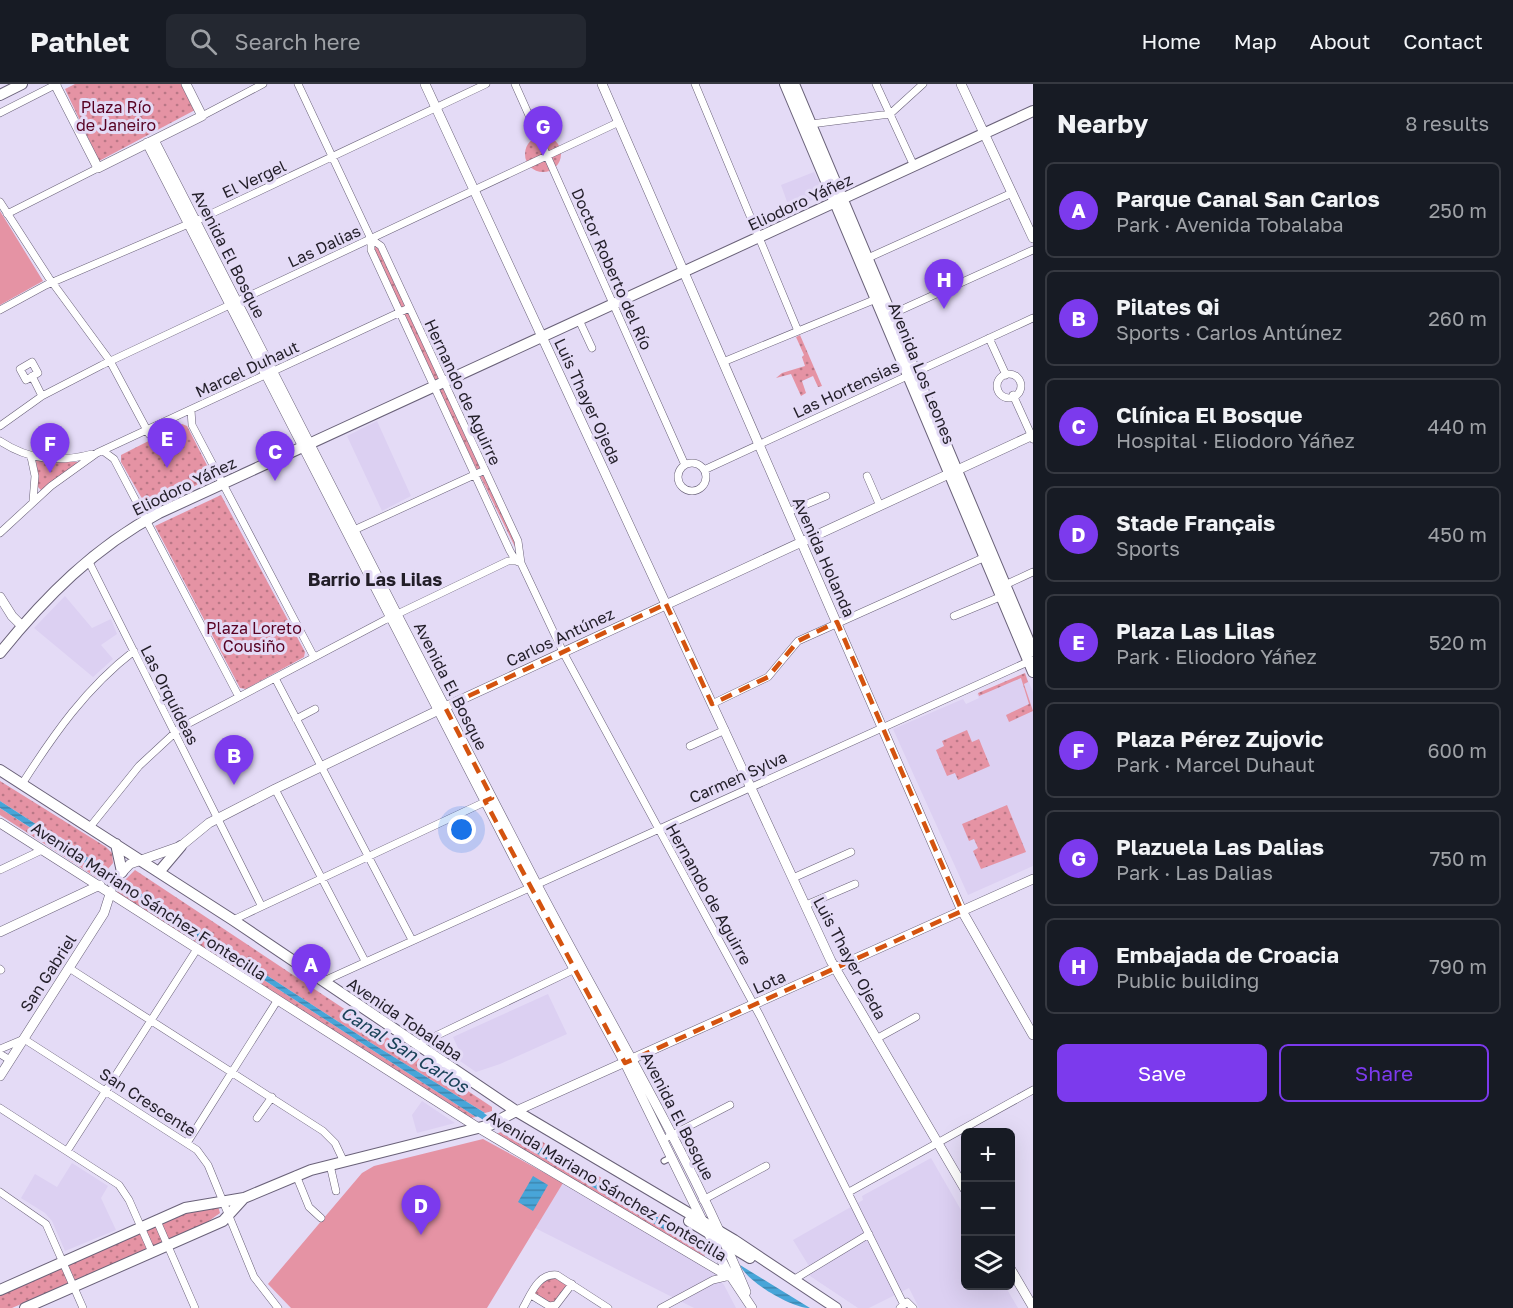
<!DOCTYPE html>
<meta charset="utf-8">
<style>
body{margin:0;font-family:"Golos Text",sans-serif;background:#242831;color:#f1f3f6}
.controls{position:absolute;right:18px;bottom:18px;display:grid;overflow:hidden;border-radius:9px;box-shadow:0 6px 24px #0002}
.controls button{width:54px;height:54px;display:grid;place-items:center;padding:0;border:0;border-bottom:2px solid #363941;background:#171b24;color:#f1f3f6;font:30px sans-serif}
.you{position:absolute;left:462px;top:746px;width:21px;height:21px;margin:-15px;border:4px solid #fff;border-radius:50%;background:#1a73e8;box-shadow:0 0 0 9px #1a73e833}
.badge{display:grid;place-items:center;width:39px;height:39px;border-radius:50%;background:#7c3aed;color:#fff;font-size:20px;font-weight:700}
.pin{position:absolute;translate:-50% -50px;filter:drop-shadow(0 2px 3px #0008)}
.pin::after{content:'';position:absolute;top:32px;width:21px;height:18px;background:inherit;clip-path:polygon(0 0,100% 0,50% 100%)}
.list{margin:0;padding:0;list-style:none}
h2{display:flex;justify-content:space-between;align-items:center;height:78px;margin:0;padding:0 24px;font-size:26px}
h2 small{font-size:20px;font-weight:400;color:#9ea1a6}
.list li{display:grid;grid-template-columns:39px 1fr auto;gap:18px;align-items:center;box-sizing:border-box;height:96px;margin:0 12px 12px;padding:0 12px;border:2px solid #363941;border-radius:9px}
.list b{display:block;font-size:22px;white-space:nowrap}
.list p{margin:0;font-size:20px;white-space:nowrap;color:#9ea1a6}
.list em{font-size:20px;font-style:normal;color:#9ea1a6}
.actions{display:flex;gap:12px;padding:18px 24px}
.actions a{flex:1;padding:14px 0;border:2px solid #7c3aed;border-radius:9px;text-align:center;font-size:21px;color:#7c3aed}
.actions .main{background:#7c3aed;color:#fff}
.icon{flex:none;width:33px;height:33px;fill:none;stroke:currentColor;stroke-width:2;stroke-linecap:round;stroke-linejoin:round}
.map{position:relative;flex:none;width:1033px;height:1224px;overflow:hidden}
header{display:flex;align-items:center;gap:36px;box-sizing:border-box;height:84px;padding:0 30px;background:#171b24;border-bottom:2px solid #363941}
header strong{font-size:28px}
nav{display:flex;gap:33px;margin-inline-start:auto;font-size:21px}
.search{width:420px;height:54px;background:#242831;display:flex;align-items:center;gap:15px;box-sizing:border-box;padding:0 21px;border-radius:9px;color:#9ea1a6;font-size:22px}
main{display:flex}
aside{flex:1;background:#171b24}
.map>svg:first-child{display:block}
</style>
<header>
<strong>Pathlet</strong>
<div class="search"><svg class="icon" aria-label="search" viewBox="0 0 24 24"><circle cx="10" cy="10" r="6"/><path d="M15 15l6 6"/></svg>Search here</div>
<nav><a>Home</a><a>Map</a><a>About</a><a>Contact</a></nav>
</header>
<main>
<div class="map">
<svg width="1033" height="1224" viewBox="0 0 1033 1224">
<defs>
<pattern id="grass-dots" width="8" height="8" patternUnits="userSpaceOnUse" patternTransform="scale(1.5)"><rect width="8" height="8" fill="#e593a4"/><path d="M2 2h.1M6 6h.1" fill="none" stroke="#b97786" stroke-width="1.8" stroke-linecap="round"/></pattern>
<pattern id="water-rules" width="6" height="5" patternUnits="userSpaceOnUse" patternTransform="scale(1.5)"><rect width="6" height="5" fill="#48a5d8"/><path d="M0 2.5h6" fill="none" stroke="#3c86af"/></pattern>
</defs>
<rect width="100%" height="100%" fill="#e4dbf6"/>
<path fill="#dcd0f2" d="M814,88L825,110L790,126L781,101Z
M377,337L411,412L382,427L347,352Z
M65,512L92,544L111,535L117,550L101,561L113,575L93,593L34,544Z
M1025,589L1033,608V782L968,811L893,645L963,615L966,620L979,614L977,610Z
M548,910L567,950L500,980L476,988L457,975L462,973L453,953Z
M422,1017L455,1039L417,1049L412,1031Z
M931,1074L965,1133L966,1202H1005L1018,1224H919L909,1204L869,1224H858L807,1190L812,1187L793,1156L863,1116L862,1112Z
M72,1079L108,1102L101,1114L116,1146L65,1167L52,1137L45,1129L21,1114L35,1090L57,1103Z
M563,1099L712,1185L724,1201L736,1224H694L535,1144Z"/>
<path fill="url(#grass-dots)" d="M75,0H182L195,26L99,77L65,5Z
M525 70a18 18 0 1 1 36 0a18 18 0 1 1-36 0Z
M373,162H377L517,462L519,471L430,290Z
M800,251L822,302L818,303L813,292L802,297L806,309L801,312L791,290L776,294L782,289L805,282L802,273L804,271L796,253Z
M182,340L187,342L213,393L148,425L121,378V371Z
M36,376L78,378L41,406L38,403Z
M221,411L305,568L304,573L246,605L240,604L155,442Z
M1025,589L1028,598L1024,600L1033,627L1009,638L1006,631L1029,620L1021,594L979,612L978,609Z
M967,646L972,658L979,655L990,682L958,696L955,689L947,692L936,666L944,662L942,657Z
M0,697L106,763L112,769L113,779L107,786L0,717Z
M1007,721L1026,768L981,785L973,767L978,764L974,755L969,757L962,740Z
M0,724L103,791L97,794L0,731Z
M135,786L492,1023V1027L485,1029L368,957L123,798Z
M120,803L476,1033L470,1034L116,810Z
M515,1041L698,1153L701,1159L509,1044Z
M501,1048L705,1170L703,1176L496,1050Z
M218,1122L220,1129L206,1139L12,1224H0V1209L184,1128Z
M547,1193H557L569,1200L553,1221L533,1210L540,1198Z"/>
<path fill="#e593a4" d="M0,127L43,197L0,221Z
M483,1055L563,1099L487,1224H291L268,1200L362,1089L374,1082Z"/>
<path fill="url(#water-rules)" d="M0,717L110,788L107,793L0,724Z
M123,798L368,957L485,1029L476,1033L120,803Z
M509,1044L701,1159L705,1170L501,1048Z
M533,1092L548,1101L533,1127L518,1118Z
M740,1181L810,1224C792,1224 747,1198 740,1181Z"/>
<g fill="none" stroke-linecap="round" stroke-linejoin="round">
<path stroke="#48a5d8" stroke-width="6" d="M476,1028L511,1049
M697,1161L719,1175"/>
<g stroke="#696178" stroke-width="7">
<path id="pedestrian" d="M664,1077L672,1073"/>
</g>
<g stroke="#696178" stroke-width="8">
<path id="minor" d="M298,0L371,155V166L510,467L516,477L521,479
M515,0L685,381
M695,0L798,247
M876,0L914,82
M0,29L57,0
M202,32L263,0
M811,40L890,30L923,0
M0,118L49,194L110,277L149,350
M7,130L98,84
M371,155L381,162L518,457L521,479L563,568L760,932L903,1219
M868,174L1012,109
M0,226L46,201L200,135L486,0
M892,230L1033,166
M579,236L592,264
M989,254L1006,291
M32,278L38,289L26,296L20,285Z
M723,278L876,215
M997 302a12 12 0 1 1 24 0a12 12 0 1 1-24 0Z
M32,292L42,312
M1013,311L1033,355
M191,326L192,341L314,573
M0,342L42,312L102,281L619,38
M0,357C29,376 58,379 92,370
M103,367L114,375L239,613
M31,373L35,392L33,417
M678 393a14 14 0 1 1 28 0a14 14 0 1 1-28 0Z
M704,386L1033,234
M867,392L880,422
M788,428L826,412
M352,447L485,386
M0,449L51,402L97,369L409,224
M88,476L261,821
M1005,501L1033,488
M954,532L1000,513
M275,594L412,856
M712,620L768,593L798,557L983,474
M296,635L315,625
M690,662L725,646
M22,700C54,650 86,604 134,567
M275,705L365,877
M90,743L139,682L180,644L385,536L508,477H516
M0,786L42,766
M793,794L851,768
M806,821L855,800
M233,836L489,716
M69,884L323,1047L335,1059L344,1078
M0,885L1,886
M324,897L1032,576
M876,955L916,933
M417,961L577,884
M0,965L24,955L197,1066L208,1081L254,1193L278,1224
M0,970L10,976
M0,1024L119,1101L129,1116L152,1168
M257,1034L272,1013
M668,1053L730,1021
M187,1059L277,917
M67,1067L197,865
M330,1081L336,1107
M296,1091L309,1123L321,1134
M0,1108L46,1140L83,1224
M849,1108L1033,1006
M703,1116L766,1082
M157,1137L195,1224
M793,1196L869,1150
M531,1211L549,1222L556,1221L572,1200
M523,1224C531,1210 538,1189 557,1191L608,1224
M661,1224L713,1196L730,1192
M900,1224L907,1218L913,1224"/>
</g>
<g stroke="#696178" stroke-width="10">
<path id="tertiary" d="M55,0L98,84L202,32L186,0
M425,0L831,877L966,1107
M602,0L962,827L1033,951
M961,0L1033,154
M154,56C282,303 406,551 535,797C606,933 687,1065 746,1208
M147,59L523,791L625,979L726,1185L752,1224
M0,513L12,532L22,542
M0,739L477,1043L728,1192
M112,799L130,780L181,762L209,739L275,705L445,623L1033,351
M0,848L100,801
M0,992L104,829L111,807
M516,1027L1033,795
M1010,1184L1033,1223"/>
</g>
<g stroke="#696178" stroke-width="12">
<path id="secondary" d="M0,11L22,0
M0,686L233,836L516,1027L734,1156L836,1224
M116,760L122,788
M159,788L181,762
M689,1137L750,1174
M0,1206L185,1124L244,1114L311,1086L490,1041L516,1027
M25,1224L223,1137L244,1114"/>
</g>
<g stroke="#696178" stroke-width="12">
<path id="primary" d="M785,0L1033,588
M794,0L1033,567
M0,569C45,513 95,463 159,429L1033,27"/>
</g>
<use href="#pedestrian" stroke="#fff" stroke-width="5"/>
<use href="#minor" stroke="#fff" stroke-width="7"/>
<use href="#tertiary" stroke="#fff" stroke-width="9"/>
<use href="#secondary" stroke="#fff" stroke-width="10"/>
<use href="#primary" stroke="#fff" stroke-width="10"/>
</g>
<path fill="none" stroke="#d4530f" stroke-width="4.5" stroke-dasharray="12 8" stroke-linejoin="round" d="M666,520L712,620L768,593L798,557L837,538L962,827L625,979L485,717L492,714L445,623Z"/>
<g text-anchor="middle" dominant-baseline="central" stroke-width="6" stroke-linejoin="round" paint-order="stroke">
<g font-size="16" fill="#580223" stroke="#e4dbf6">
<text x="116" y="23">Plaza Río<tspan x="116" dy="18">de Janeiro</tspan></text>
<text x="254" y="544">Plaza Loreto<tspan x="254" dy="18">Cousiño</tspan></text>
</g>
<g font-size="16" fill="#221e28" stroke="#e4dbf6">
<text transform="translate(254 95) rotate(-25)">El Vergel</text>
<text transform="translate(800 118) rotate(-25)">Eliodoro Yáñez</text>
<text transform="translate(324 162) rotate(-25)">Las Dalias</text>
<text transform="translate(229 170) rotate(63)">Avenida El Bosque</text>
<text transform="translate(612 185) rotate(66)">Doctor Roberto del Río</text>
<text transform="translate(247 285) rotate(-25)">Marcel Duhaut</text>
<text transform="translate(922 289) rotate(68)">Avenida Los Leones</text>
<text transform="translate(846 305) rotate(-25)">Las Hortensias</text>
<text transform="translate(463 308) rotate(65)">Hernando de Aguirre</text>
<text transform="translate(588 317) rotate(65)">Luis Thayer Ojeda</text>
<text transform="translate(184 402) rotate(-26)">Eliodoro Yáñez</text>
<text transform="translate(824 473) rotate(66)">Avenida Holanda</text>
<text transform="translate(560 553) rotate(-25)">Carlos Antúnez</text>
<text transform="translate(451 602) rotate(63)">Avenida El Bosque</text>
<text transform="translate(170 611) rotate(63)">Las Orquídeas</text>
<text transform="translate(738 693) rotate(-24)">Carmen Sylva</text>
<text transform="translate(709 810) rotate(61)">Hernando de Aguirre</text>
<text transform="translate(149 817) rotate(33)">Avenida Mariano Sánchez Fontecilla</text>
<text transform="translate(850 874) rotate(62)">Luis Thayer Ojeda</text>
<text transform="translate(48 889) rotate(-57)">San Gabriel</text>
<text transform="translate(769 898) rotate(-24)">Lota</text>
<text transform="translate(405 935) rotate(34)">Avenida Tobalaba</text>
<text transform="translate(148 1018) rotate(33)">San Crescente</text>
<text transform="translate(678 1032) rotate(63)">Avenida El Bosque</text>
<text transform="translate(607 1102) rotate(31)">Avenida Mariano Sánchez Fontecilla</text>
</g>
<g font-size="18" font-weight="bold" fill="#221e28" stroke="#e4dbf6">
<text x="375" y="495">Barrio Las Lilas</text>
</g>
<g font-size="18" font-style="italic" fill="#1a4258" stroke="#e4dbf6">
<text transform="translate(405 965) rotate(32)">Canal San Carlos</text>
</g>
</g>
</svg>
<div class="controls">
<button>+</button>
<button>−</button>
<button><svg class="icon" aria-label="layers" viewBox="0 0 24 24"><path d="M12 4l9 5-9 5-9-5zM3 14l9 5 9-5"/></svg></button>
</div>
<div class="you"></div>
<div class="pin badge" style="left:311px;top:910px">A</div>
<div class="pin badge" style="left:234px;top:701px">B</div>
<div class="pin badge" style="left:275px;top:397px">C</div>
<div class="pin badge" style="left:421px;top:1151px">D</div>
<div class="pin badge" style="left:167px;top:384px">E</div>
<div class="pin badge" style="left:50px;top:389px">F</div>
<div class="pin badge" style="left:543px;top:72px">G</div>
<div class="pin badge" style="left:944px;top:225px">H</div>
</div>
<aside>
<h2>Nearby<small>8 results</small></h2>
<ul class="list">
<li><span class="badge">A</span><div><b>Parque Canal San Carlos</b><p>Park · Avenida Tobalaba</p></div><em>250 m</em></li>
<li><span class="badge">B</span><div><b>Pilates Qi</b><p>Sports · Carlos Antúnez</p></div><em>260 m</em></li>
<li><span class="badge">C</span><div><b>Clínica El Bosque</b><p>Hospital · Eliodoro Yáñez</p></div><em>440 m</em></li>
<li><span class="badge">D</span><div><b>Stade Français</b><p>Sports</p></div><em>450 m</em></li>
<li><span class="badge">E</span><div><b>Plaza Las Lilas</b><p>Park · Eliodoro Yáñez</p></div><em>520 m</em></li>
<li><span class="badge">F</span><div><b>Plaza Pérez Zujovic</b><p>Park · Marcel Duhaut</p></div><em>600 m</em></li>
<li><span class="badge">G</span><div><b>Plazuela Las Dalias</b><p>Park · Las Dalias</p></div><em>750 m</em></li>
<li><span class="badge">H</span><div><b>Embajada de Croacia</b><p>Public building</p></div><em>790 m</em></li>
</ul>
<div class="actions"><a class="main">Save</a><a>Share</a></div>
</aside>
</main>
